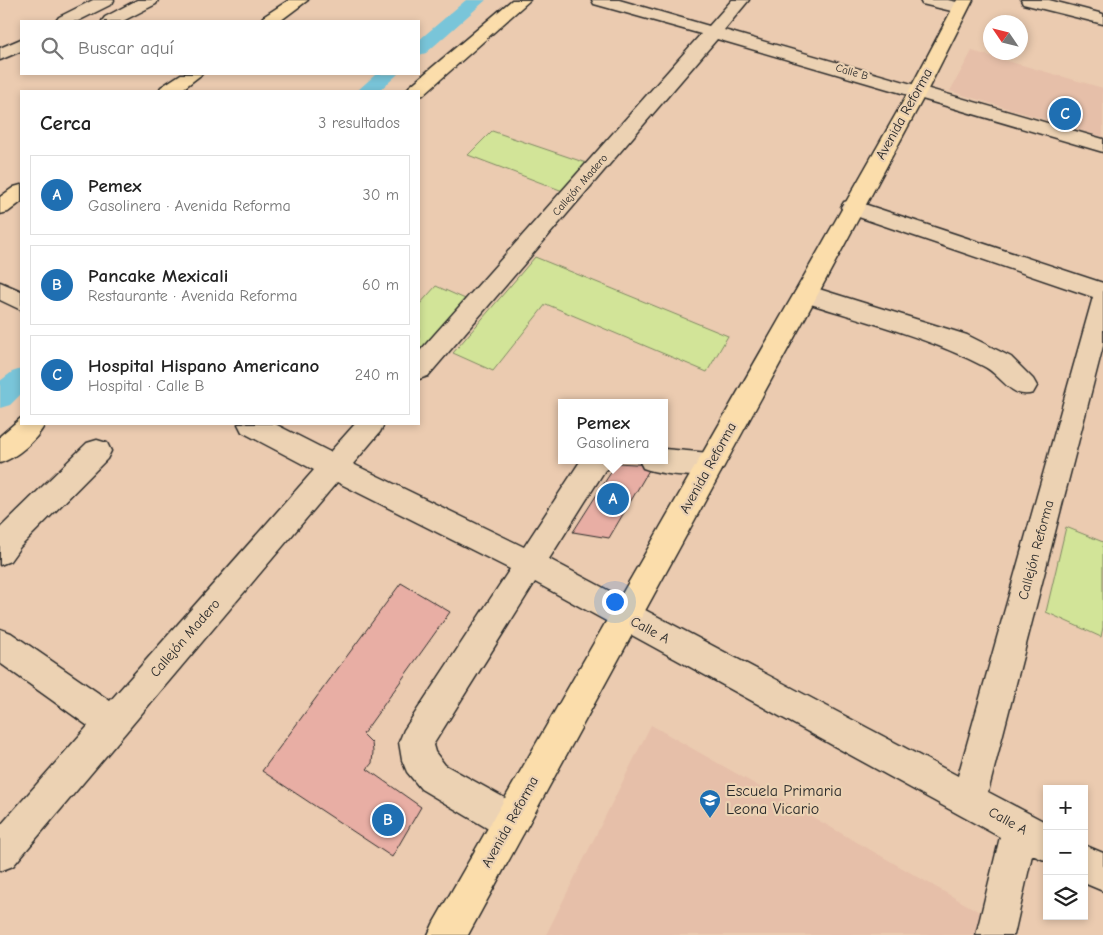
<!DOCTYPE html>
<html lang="es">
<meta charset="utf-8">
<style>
body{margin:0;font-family:"Comic Neue",sans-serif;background:#f2f2f2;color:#222}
.controls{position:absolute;right:15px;bottom:15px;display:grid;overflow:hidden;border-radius:0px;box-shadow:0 2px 8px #0003}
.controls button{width:45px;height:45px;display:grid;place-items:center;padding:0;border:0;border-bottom:1px solid #e0e0e0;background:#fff;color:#222;font:25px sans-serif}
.compass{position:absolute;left:983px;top:15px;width:45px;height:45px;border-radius:50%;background:#fff;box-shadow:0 2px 8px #0003;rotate:305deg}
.you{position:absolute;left:614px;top:601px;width:18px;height:18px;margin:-12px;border:4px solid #fff;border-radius:50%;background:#1a73e8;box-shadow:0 0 0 8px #1a73e833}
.badge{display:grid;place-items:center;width:32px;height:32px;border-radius:50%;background:#1f6fb2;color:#fff;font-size:16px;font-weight:700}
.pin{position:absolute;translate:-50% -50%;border:2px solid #fff;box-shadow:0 1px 5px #0006}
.popup{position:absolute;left:558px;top:399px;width:110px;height:65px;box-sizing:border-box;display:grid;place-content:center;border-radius:0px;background:#fff;filter:drop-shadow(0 1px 4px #0005);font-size:16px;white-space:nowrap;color:#767676}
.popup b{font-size:19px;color:#222}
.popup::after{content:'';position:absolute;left:50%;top:100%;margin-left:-10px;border:10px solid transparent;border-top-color:#fff}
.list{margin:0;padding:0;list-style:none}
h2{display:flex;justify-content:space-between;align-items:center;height:65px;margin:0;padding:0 20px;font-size:21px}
h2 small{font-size:16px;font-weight:400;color:#767676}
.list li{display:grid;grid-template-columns:32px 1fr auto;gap:15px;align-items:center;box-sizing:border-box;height:80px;margin:0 10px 10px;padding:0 10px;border:1px solid #e0e0e0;border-radius:0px}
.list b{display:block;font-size:19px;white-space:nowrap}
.list p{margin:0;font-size:16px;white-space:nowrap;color:#767676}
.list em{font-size:16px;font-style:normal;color:#767676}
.icon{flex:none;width:28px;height:28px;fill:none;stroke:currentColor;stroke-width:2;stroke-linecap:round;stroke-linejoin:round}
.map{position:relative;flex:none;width:1103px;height:935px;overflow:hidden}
.search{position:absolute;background:#fff;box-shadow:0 2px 8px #0003;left:20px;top:20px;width:400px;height:55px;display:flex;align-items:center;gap:12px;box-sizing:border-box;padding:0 18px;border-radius:0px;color:#767676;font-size:19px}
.panel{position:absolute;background:#fff;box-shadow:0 2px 8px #0003;left:20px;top:90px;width:400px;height:335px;border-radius:0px}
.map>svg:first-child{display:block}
</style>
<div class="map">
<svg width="1103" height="935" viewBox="0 0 1103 935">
<rect width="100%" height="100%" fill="#ebcbb0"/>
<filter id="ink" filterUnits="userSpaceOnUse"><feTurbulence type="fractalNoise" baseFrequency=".02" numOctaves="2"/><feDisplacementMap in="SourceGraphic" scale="10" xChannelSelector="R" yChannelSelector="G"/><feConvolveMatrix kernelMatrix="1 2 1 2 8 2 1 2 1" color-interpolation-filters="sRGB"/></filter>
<g filter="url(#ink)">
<path fill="#e6bfa9" d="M972,51L1103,88V137L950,91Z
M651,725L983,914L978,935H546Z"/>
<path fill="#d2e498" stroke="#7e8862" d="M492,131L592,165L568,193L468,155Z
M535,257L728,336L707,372L546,304L493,371L453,353Z
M436,286L472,302L419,363V305Z
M1066,527L1103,542V627L1101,637L1046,612Z"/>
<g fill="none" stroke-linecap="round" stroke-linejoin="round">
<path fill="#79c5d9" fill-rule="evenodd" d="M466,0H486L426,53L419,55V40Z
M376,74H398L379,91H357Z
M21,369V394L10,405L0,408V381L12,372Z"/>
</g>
<path fill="#e8aea4" stroke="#2b2b2b" d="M617,463L652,465L609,538L573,532Z
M401,583L450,612L363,734L372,743L373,752L372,763L367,769L421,807L392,857L262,771Z"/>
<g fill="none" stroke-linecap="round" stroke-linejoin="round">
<g stroke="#2b2b2b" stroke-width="3">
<path id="minor" d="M93,0H114L112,4L78,21H56L59,17Z
M137,0H158L156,4L123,21H102L105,17Z
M592,0H619L709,26L732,0H749L724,30L1103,139V152L717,39L428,376L419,379V352L701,34L594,4Z
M920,0H948L966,4L968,8L966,12L960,13L922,4Z
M1021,0H1049L1103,14V24L1023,4Z
M21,39V51L0,60V48Z
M852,200L1103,283V346L988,792L1047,823V861L1032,855L1014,935H976L1000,837L535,582L433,745L435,752L445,765L523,808L528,821L523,834L510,839L497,834L421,789L407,772L402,760L399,742L404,730L510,569L337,482L13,866L0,871V826L88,726L0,663V629L11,633L110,701L314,470L242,432L238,424H275L330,452L355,424H384L380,432L353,464L524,547L581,460H614L610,468L605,470L549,559L958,776L1093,297L844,212L841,207L844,202Z
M0,282L21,291V310L0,300Z
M806,285L967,335L1011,357L1033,379L1037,386L1033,393C1011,400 1002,375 983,366C925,336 860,320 798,300L794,294L798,288Z
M97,440L107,443L111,451L107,459L20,547L10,561L0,565V528L87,443Z
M664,449L710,453L720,457L724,465L720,473C702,479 662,475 643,468L639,460H664Z
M1084,845L1103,853V891L1084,883Z"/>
</g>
<g stroke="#2b2b2b" stroke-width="3">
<path id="major" d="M289,0H308L280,21H261L263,17Z
M512,0H530L423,95L419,96V91H407L409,87Z
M957,0H973L927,91L818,294L468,935H428L434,922L795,292L909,91Z
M181,74H202L180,91H159L161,87Z
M21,185V202L8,212L0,214V197L14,187Z
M21,418V424H45C37,440 16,458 0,463V436Z"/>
</g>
<use href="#minor" fill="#ecd2b3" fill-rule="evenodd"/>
<use href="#major" fill="#fbddab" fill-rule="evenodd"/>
</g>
</g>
<defs>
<g id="school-pin" transform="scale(1.125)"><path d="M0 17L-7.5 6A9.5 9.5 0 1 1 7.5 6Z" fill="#1f6fb2" stroke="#ecd2b3"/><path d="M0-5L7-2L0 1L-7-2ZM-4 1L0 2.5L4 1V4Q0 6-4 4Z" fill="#fff"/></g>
</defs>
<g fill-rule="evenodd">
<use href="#school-pin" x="710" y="800"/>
</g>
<g text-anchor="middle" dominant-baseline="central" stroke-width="4.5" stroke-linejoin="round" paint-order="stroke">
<g font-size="11" fill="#2b2b2b" stroke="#ecd2b3">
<text transform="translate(852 72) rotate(16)">Calle B</text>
<text transform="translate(580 185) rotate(-49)">Callejón Madero</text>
</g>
<g font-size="14" fill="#2b2b2b" stroke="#ecd2b3">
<text transform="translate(904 114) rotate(-61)">Avenida Reforma</text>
<text transform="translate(708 468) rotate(-61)">Avenida Reforma</text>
<text transform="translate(1036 550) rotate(-75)">Callejón Reforma</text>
<text transform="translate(650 630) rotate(28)">Calle A</text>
<text transform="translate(185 638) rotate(-49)">Callejón Madero</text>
<text transform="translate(1008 821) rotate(29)">Calle A</text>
<text transform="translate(510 822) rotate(-61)">Avenida Reforma</text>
</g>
<g font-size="16" fill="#2b2b2b" stroke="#ecd2b3" text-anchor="start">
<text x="726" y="791">Escuela Primaria<tspan x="726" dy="18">Leona Vicario</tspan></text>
</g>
</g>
</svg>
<div class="controls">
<button>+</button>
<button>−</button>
<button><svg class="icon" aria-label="layers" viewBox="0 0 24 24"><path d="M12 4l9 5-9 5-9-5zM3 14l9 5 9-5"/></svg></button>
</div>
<svg class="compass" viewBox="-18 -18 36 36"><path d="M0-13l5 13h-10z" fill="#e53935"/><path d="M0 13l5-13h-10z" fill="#767676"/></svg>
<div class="you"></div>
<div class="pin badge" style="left:613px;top:499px">A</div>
<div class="popup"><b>Pemex</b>Gasolinera</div>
<div class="pin badge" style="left:388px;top:820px">B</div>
<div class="pin badge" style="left:1065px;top:114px">C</div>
<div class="search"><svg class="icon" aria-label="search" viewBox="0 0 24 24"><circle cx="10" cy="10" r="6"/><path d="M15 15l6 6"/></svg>Buscar aquí</div>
<section class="panel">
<h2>Cerca<small>3 resultados</small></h2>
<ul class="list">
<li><span class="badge">A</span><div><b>Pemex</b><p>Gasolinera · Avenida Reforma</p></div><em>30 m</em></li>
<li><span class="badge">B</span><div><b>Pancake Mexicali</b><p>Restaurante · Avenida Reforma</p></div><em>60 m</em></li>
<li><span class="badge">C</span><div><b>Hospital Hispano Americano</b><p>Hospital · Calle B</p></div><em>240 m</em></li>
</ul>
</section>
</div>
